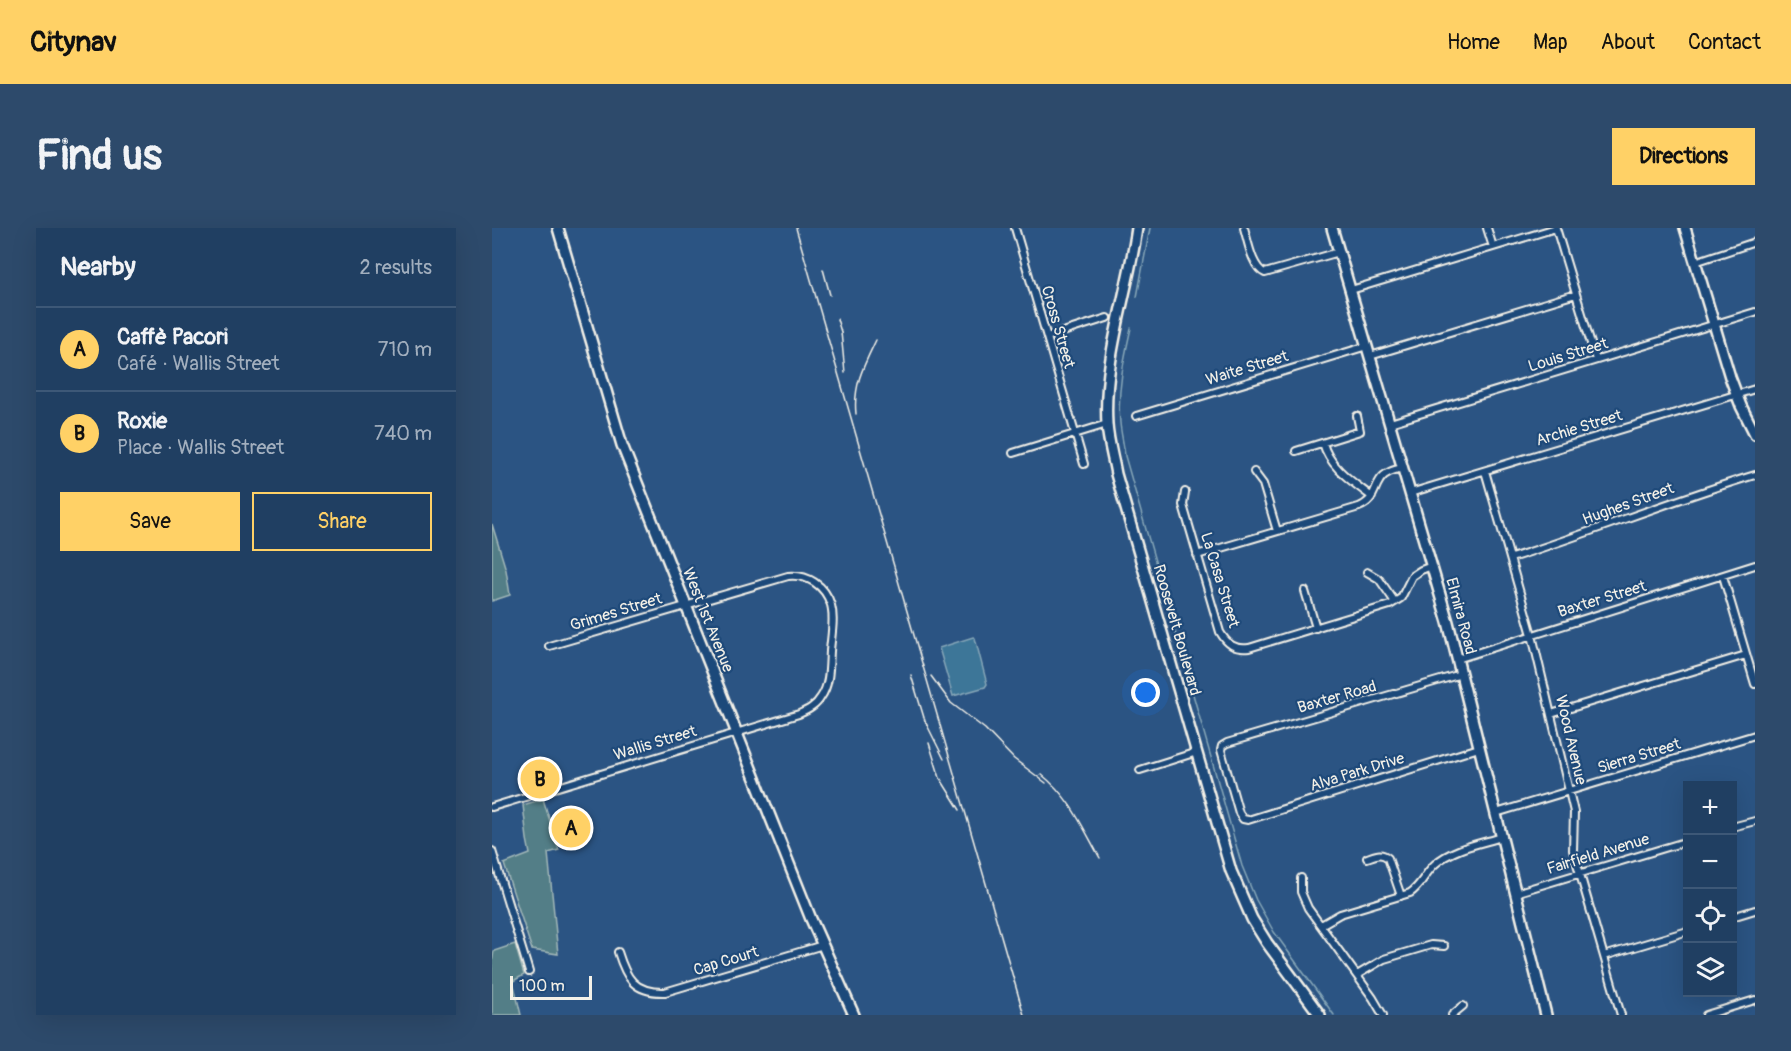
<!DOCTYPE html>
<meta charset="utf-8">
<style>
body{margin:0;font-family:Pangolin,sans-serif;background:#2d4a6b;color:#f1f3f6}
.controls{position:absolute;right:18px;bottom:18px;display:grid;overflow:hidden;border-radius:0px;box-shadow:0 6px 24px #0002}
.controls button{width:54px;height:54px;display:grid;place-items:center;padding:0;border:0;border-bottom:2px solid #3d5877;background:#203f62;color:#f1f3f6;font:30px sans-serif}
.scale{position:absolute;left:18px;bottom:15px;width:82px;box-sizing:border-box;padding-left:6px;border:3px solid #f4f1e8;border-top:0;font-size:16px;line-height:21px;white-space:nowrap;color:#f4f1e8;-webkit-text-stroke:4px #1f4a7a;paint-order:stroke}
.you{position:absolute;left:654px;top:465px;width:21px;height:21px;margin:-15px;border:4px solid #fff;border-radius:50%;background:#1a73e8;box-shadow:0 0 0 9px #1a73e833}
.badge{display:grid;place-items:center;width:39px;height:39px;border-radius:50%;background:#ffd166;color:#111;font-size:20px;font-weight:700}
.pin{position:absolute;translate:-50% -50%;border:3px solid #fff;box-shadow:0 2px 6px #0006}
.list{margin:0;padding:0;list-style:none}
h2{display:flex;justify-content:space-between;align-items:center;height:78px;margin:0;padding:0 24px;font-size:26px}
h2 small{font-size:20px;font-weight:400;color:#a2afbe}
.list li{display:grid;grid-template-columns:39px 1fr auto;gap:18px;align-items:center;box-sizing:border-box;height:84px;padding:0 24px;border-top:2px solid #3d5877}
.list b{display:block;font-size:22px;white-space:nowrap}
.list p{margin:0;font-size:20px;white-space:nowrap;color:#a2afbe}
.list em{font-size:20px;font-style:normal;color:#a2afbe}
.actions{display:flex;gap:12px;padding:18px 24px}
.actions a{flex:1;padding:14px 0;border:2px solid #ffd166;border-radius:0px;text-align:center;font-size:21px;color:#ffd166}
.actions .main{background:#ffd166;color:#111}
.icon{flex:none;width:33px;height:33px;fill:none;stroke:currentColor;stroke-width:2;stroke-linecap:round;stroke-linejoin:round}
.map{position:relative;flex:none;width:1263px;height:787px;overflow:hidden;border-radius:0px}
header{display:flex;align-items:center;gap:36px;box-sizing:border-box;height:84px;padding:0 30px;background:#ffd166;color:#111}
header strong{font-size:28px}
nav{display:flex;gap:33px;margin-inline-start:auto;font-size:21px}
.intro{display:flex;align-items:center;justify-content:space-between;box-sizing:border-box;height:144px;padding:0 36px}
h1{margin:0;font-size:42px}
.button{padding:15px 27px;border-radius:0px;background:#ffd166;color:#111;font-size:21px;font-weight:700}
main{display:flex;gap:36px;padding:0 36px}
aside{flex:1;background:#203f62;border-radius:0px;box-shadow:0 6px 24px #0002}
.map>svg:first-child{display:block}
</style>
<header>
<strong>Citynav</strong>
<nav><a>Home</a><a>Map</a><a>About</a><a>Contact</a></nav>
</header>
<div class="intro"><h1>Find us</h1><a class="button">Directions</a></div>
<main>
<aside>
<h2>Nearby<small>2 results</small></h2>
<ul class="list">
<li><span class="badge">A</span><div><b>Caffè Pacori</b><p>Café · Wallis Street</p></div><em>710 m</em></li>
<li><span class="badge">B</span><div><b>Roxie</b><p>Place · Wallis Street</p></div><em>740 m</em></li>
</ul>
<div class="actions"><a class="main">Save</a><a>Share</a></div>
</aside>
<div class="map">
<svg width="1263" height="787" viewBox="0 0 1263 787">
<rect width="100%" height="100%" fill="#2b5483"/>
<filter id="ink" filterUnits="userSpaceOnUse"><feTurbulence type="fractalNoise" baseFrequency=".0167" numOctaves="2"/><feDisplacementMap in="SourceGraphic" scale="12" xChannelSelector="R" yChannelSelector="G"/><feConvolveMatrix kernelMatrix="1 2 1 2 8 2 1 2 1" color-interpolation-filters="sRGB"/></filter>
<g filter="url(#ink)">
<path fill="#527e87" stroke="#a3b8b8" stroke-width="1.5" d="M0,296L14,342L18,367L0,373Z
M51,571L67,622L56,625L66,726L40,722L12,636L38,626L35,611L31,577Z
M23,716L32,747L21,753L29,787H0V734L2,723Z"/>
<path fill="#3e7698" stroke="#87a7b8" stroke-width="1.5" d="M481,409L483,410L495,456L493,459L461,468L447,420Z"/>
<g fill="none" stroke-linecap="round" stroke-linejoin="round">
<path stroke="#87a7b8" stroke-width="1.5" d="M645,69L658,0
M639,100C632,131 625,163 628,195C629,206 632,217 633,228L750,638L764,672L782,704L842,787"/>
<g stroke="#f4f1e8" stroke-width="10">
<path id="street" d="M523,0L592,236
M752,0C756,13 760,40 773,45L847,24
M995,0L1001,19
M1203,34L1263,14
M859,62L1064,0L1104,132
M555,109L615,90
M878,128L1084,66
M644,188L875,118
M898,195L1263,84
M831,215C838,240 861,254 880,269
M804,223L868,203L865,188
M521,225L615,196
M993,243L1040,407L1077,563L1082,584L1081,622L1129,787
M762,244L771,256L785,303
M693,264L691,277L728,404C735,416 743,422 757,420L898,377L909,370L920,348L929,342L940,338
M918,265L1263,161
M705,327L867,279C883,272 880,264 888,252C893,244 902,242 911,240
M1019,330C1101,304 1180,272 1263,247
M875,344L887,351L903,374
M1231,348L1263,456
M813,363L824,400
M965,431L1263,337
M969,446L735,515L730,518L729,522L747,585L751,591L756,592L987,520
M1059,486L1254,427
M648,542L705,524
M0,579L307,486C316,482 324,478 329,469C338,456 337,439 338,423C339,409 343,391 339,377C333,357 315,346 296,348L57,418
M1004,585L1263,507
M1240,599L1263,593
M0,623L37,744
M875,630C884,627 889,624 896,630L909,668
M809,650V664L816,680L881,770L891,787
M1023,665L1196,613
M1240,689L1263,682
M829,697L848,686L918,665C929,658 933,645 943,636C961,620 987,616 1010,609
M126,724C134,750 142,765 173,764L331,717
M1112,728L1196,703
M865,747L892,731L939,717L952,718
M960,787L971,778
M1214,787L1263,772"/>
</g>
<g stroke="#f4f1e8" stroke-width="14">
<path id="secondary" d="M66,0L130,217L319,691L362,787
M645,0C636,65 611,130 615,196C616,213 621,229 624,246L739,643L760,691L775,715L828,787
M840,0L956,394L1054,787
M1193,0L1238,149L1249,178L1263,206"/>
</g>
<use href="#street" stroke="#1f4a7a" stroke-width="6"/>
<use href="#secondary" stroke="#1f4a7a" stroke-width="9"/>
<path stroke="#f4f1e8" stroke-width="1.5" d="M304,0L532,787
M331,41L338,67
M345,91L349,104L353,145
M364,186C361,157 372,137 384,112
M419,447L433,493L452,531
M439,448L459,475L493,501L522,531L554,555
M437,515L448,550L468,582
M549,546C578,569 590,598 608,630"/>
</g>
</g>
<g text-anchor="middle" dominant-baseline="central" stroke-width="4.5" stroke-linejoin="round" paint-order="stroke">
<g font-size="16" fill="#f4f1e8" stroke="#1f4a7a">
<text transform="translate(566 99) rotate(74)">Cross Street</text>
<text transform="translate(1076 127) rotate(-17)">Louis Street</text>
<text transform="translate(755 140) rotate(-17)">Waite Street</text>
<text transform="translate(1087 200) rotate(-17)">Archie Street</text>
<text transform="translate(1136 276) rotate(-20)">Hughes Street</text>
<text transform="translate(728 352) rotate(73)">La Casa Street</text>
<text transform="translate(1110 371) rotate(-17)">Baxter Street</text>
<text transform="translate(124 384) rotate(-17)">Grimes Street</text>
<text transform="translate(969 388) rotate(75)">Elmira Road</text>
<text transform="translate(216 392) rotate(68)">West 1st Avenue</text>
<text transform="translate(685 402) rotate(74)">Roosevelt Boulevard</text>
<text transform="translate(845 469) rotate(-16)">Baxter Road</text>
<text transform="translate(1079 512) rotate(77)">Wood Avenue</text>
<text transform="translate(163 515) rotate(-17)">Wallis Street</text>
<text transform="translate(1147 528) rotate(-17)">Sierra Street</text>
<text transform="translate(865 544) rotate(-17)">Alva Park Drive</text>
<text transform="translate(1106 626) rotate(-17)">Fairfield Avenue</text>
<text transform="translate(234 733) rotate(-17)">Cap Court</text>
</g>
</g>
</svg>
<div class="controls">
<button>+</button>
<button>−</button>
<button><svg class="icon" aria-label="locate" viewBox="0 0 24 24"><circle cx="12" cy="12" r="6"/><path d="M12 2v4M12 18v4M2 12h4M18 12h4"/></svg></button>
<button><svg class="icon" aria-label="layers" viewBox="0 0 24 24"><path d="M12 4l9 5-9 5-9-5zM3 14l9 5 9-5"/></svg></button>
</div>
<div class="scale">100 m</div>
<div class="you"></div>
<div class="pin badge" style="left:79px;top:600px">A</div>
<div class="pin badge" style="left:48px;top:551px">B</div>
</div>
</main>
